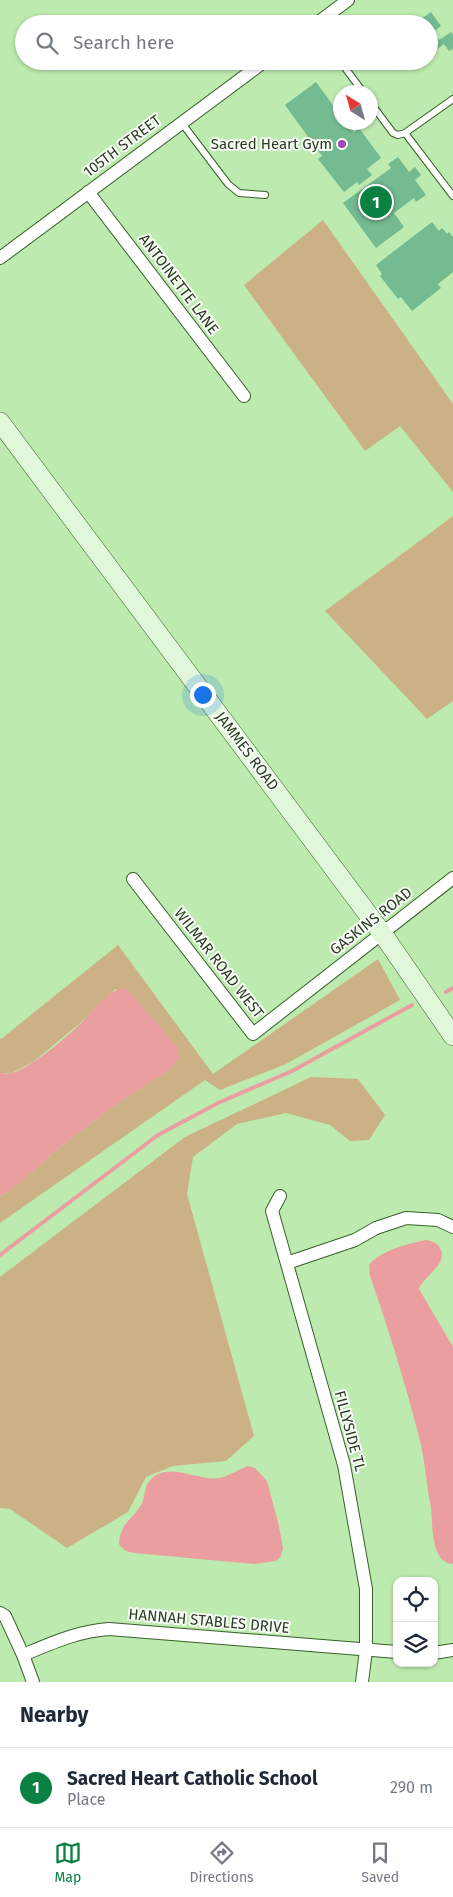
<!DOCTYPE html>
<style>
body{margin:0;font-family:"Fira Sans",sans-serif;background:#f6f6f7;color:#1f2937}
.controls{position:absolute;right:15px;bottom:15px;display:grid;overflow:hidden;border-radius:10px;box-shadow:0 1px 4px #0004}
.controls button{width:45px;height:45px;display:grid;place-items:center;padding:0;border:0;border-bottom:1px solid #e0e1e3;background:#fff;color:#1f2937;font:25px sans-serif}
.compass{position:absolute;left:333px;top:85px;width:45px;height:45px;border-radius:50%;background:#fff;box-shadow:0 1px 4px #0004;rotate:323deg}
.you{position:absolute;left:202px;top:694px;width:18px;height:18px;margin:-12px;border:4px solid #fff;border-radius:50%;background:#1a73e8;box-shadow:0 0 0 8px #1a73e833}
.badge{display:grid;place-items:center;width:32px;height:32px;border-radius:50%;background:#0b8043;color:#fff;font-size:16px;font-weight:700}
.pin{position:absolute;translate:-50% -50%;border:2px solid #fff;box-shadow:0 1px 5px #0006}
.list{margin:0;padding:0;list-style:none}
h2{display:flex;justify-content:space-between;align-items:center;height:65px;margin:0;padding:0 20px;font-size:21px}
h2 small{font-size:16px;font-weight:400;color:#747a83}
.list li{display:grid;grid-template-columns:32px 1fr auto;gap:15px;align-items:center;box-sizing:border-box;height:80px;padding:0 20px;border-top:1px solid #e0e1e3}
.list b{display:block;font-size:19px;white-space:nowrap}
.list p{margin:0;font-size:16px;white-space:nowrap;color:#747a83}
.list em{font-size:16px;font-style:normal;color:#747a83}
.icon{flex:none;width:28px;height:28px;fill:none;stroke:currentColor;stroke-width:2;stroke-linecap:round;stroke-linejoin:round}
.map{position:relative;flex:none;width:453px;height:1682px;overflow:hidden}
.search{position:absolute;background:#fff;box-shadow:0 1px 4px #0004;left:15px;right:15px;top:15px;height:55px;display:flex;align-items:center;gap:12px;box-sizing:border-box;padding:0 18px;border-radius:28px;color:#747a83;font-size:19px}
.sheet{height:145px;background:#fff}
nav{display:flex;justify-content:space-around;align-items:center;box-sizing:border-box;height:70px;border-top:1px solid #e0e1e3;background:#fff;font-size:14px;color:#747a83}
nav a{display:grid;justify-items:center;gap:2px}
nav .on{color:#0b8043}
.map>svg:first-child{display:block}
</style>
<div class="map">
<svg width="453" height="1682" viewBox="0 0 453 1682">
<rect width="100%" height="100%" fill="#bdeaae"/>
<path fill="#ccb086" d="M323,220L453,404V492L400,426L365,451L244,285Z
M453,516V701L427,719L325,611Z
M118,945L213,1074L378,959L400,1000L286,1064L220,1090L205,1080L0,1223V1196L14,1188L59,1148L115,1105L167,1072L177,1047L116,989L102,1001L79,1024L33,1062L12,1073H0V1038L1,1039Z
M311,1077L358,1079L385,1115L369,1140L350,1141L330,1125L286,1113L237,1124L193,1157L187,1194L254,1436L226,1461L173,1466L146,1477L128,1512L67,1548L10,1509L0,1508V1277L185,1137Z"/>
<path fill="#ea9ea0" d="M126,988L177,1047L179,1057L167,1072L115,1105L59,1148L14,1188L0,1196V1073C4,1073 8,1074 12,1073C29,1069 68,1036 81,1023C94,1010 106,990 126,988Z
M426,1240C432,1241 436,1242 440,1248C449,1264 424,1275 419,1289L453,1347V1564C428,1562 434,1520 430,1502C426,1482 425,1461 420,1441C406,1385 389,1331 370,1276L369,1265C381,1250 408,1244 426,1240Z
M248,1466L255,1468L267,1481L278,1522L283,1548L281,1556L276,1561L254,1564L134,1553C127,1552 123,1550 119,1544C120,1523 132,1520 141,1505C145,1499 144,1489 148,1483C165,1458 198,1482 220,1478C231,1475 239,1469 248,1466Z"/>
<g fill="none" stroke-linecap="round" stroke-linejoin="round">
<path stroke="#ea9ea0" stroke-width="4" d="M446,992L453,988
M0,1255L158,1135L220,1102L292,1071L412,1005"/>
</g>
<path fill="#74bb92" d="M431,12L441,26L433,32L439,40L451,32L453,35V49L449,51L444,44L429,55V24H414Z
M316,82L340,115V122H346L354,132L359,128L381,158L367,169L372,175L359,185L357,182L344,192L318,159L322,156L285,105Z
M398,157L409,172L415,167L421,175L415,180L426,195L416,202L414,198L394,213L404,227L376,248L343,203L391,168L388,164Z
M432,222L439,231L442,228L447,234L449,232L453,237V272L438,284L441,288L412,311L401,297L398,299L380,276L382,274L376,265Z"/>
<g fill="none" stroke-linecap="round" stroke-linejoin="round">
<g stroke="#38602a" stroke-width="8">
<path id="lane" d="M340,61L363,92
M370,102L393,133L398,135L405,133L453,99
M181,122L228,184L239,193L265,195
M405,133L453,196"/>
</g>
<g stroke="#38602a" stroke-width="14">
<path id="street" d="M316,24L348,0
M88,192L244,396
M0,258L265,61
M133,879L253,1034L453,878
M280,1196L272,1211L344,1465L366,1589V1650L362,1682
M287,1263L355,1240L376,1228L406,1218L438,1220L453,1227
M0,1613L5,1616L23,1655L33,1682
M434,1653L453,1650
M23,1655C52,1643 78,1631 109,1629L397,1652"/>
</g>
<g stroke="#38602a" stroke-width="20">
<path id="secondary" d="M0,422L382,933L453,1036"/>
</g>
<use href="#lane" stroke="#fff" stroke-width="6"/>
<use href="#street" stroke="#fff" stroke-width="12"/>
<use href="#secondary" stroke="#e1f7da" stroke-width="19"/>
</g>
<circle fill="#9e48b6" stroke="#f9fdf7" stroke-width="2" cx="342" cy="144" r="5"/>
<g text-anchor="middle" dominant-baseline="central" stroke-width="4" stroke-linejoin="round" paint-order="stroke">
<g font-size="15" fill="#293b23" stroke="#f9fdf7" text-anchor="end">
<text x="332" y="144">Sacred Heart Gym</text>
</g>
<g font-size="15" fill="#293b23" stroke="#f9fdf7">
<text transform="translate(122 146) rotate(-37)">105TH STREET</text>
<text transform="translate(179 284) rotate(53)">ANTOINETTE LANE</text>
<text transform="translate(247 751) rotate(53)">JAMMES ROAD</text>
<text transform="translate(371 921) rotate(-38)">GASKINS ROAD</text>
<text transform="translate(219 963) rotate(52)">WILMAR ROAD WEST</text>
<text transform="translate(350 1431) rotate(75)">FILLYSIDE TL</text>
<text transform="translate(209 1621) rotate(5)">HANNAH STABLES DRIVE</text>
</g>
</g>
</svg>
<div class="controls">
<button><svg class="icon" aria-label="locate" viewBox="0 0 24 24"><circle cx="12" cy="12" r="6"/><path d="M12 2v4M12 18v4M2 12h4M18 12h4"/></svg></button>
<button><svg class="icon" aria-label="layers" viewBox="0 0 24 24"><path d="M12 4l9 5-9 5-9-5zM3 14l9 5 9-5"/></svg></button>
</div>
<svg class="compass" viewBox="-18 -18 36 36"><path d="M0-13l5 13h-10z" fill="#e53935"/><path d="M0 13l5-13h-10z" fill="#747a83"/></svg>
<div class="you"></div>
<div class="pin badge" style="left:376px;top:202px">1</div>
<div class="search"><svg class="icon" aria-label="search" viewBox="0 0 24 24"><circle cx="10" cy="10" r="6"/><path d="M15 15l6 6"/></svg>Search here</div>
</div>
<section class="sheet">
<h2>Nearby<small></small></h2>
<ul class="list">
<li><span class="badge">1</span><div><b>Sacred Heart Catholic School</b><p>Place</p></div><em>290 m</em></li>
</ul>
</section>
<nav>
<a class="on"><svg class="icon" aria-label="map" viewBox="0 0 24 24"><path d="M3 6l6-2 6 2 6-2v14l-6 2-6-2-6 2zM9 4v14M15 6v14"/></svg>Map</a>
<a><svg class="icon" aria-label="directions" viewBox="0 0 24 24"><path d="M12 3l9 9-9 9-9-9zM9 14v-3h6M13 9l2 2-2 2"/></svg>Directions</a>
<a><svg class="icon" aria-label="saved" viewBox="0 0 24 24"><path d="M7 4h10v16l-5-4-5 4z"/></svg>Saved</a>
</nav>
